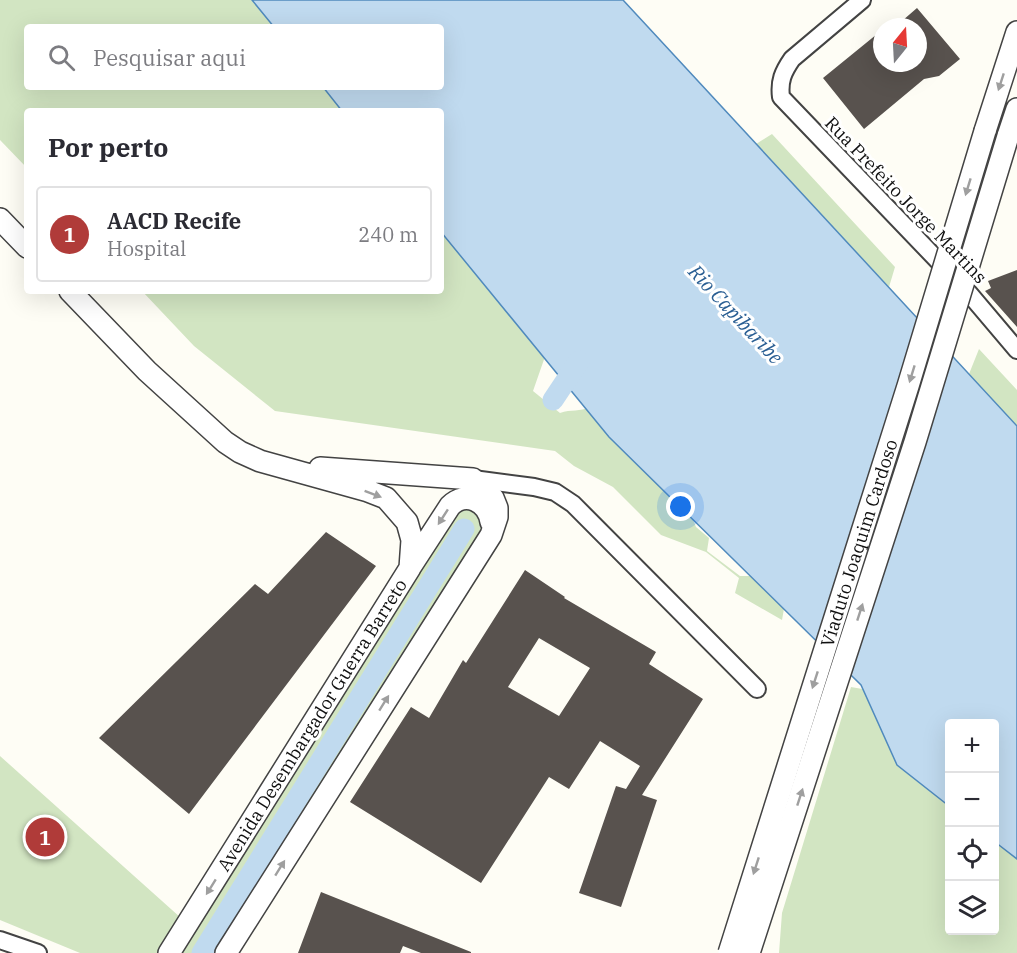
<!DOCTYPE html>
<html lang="pt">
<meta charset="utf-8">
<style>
body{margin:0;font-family:"IBM Plex Serif",serif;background:#f2f2f3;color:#2b2b33}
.controls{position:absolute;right:18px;bottom:18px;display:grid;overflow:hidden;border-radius:6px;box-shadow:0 6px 24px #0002}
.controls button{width:54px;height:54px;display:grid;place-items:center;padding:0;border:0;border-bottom:2px solid #e1e1e2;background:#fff;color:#2b2b33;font:30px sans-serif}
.compass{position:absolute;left:873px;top:18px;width:54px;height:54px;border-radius:50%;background:#fff;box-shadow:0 6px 24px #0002;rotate:18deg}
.you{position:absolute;left:681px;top:507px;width:21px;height:21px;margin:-15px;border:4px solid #fff;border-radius:50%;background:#1a73e8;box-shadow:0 0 0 9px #1a73e833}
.badge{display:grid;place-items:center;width:39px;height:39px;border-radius:50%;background:#b03b39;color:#fff;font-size:20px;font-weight:700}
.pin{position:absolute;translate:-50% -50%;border:3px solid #fff;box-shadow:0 2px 6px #0006}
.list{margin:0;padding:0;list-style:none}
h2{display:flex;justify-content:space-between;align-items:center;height:78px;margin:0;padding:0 24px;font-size:26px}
h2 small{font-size:20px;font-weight:400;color:#7c7c81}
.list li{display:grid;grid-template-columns:39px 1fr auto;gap:18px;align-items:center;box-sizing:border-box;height:96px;margin:0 12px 12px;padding:0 12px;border:2px solid #e1e1e2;border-radius:6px}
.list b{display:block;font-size:22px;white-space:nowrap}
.list p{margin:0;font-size:20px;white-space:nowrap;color:#7c7c81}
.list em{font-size:20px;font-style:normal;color:#7c7c81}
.icon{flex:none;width:33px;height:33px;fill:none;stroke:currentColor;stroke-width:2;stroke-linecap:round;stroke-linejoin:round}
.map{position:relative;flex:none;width:1017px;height:953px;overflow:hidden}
.search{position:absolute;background:#fff;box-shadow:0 6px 24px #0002;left:24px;top:24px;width:420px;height:66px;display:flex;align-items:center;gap:15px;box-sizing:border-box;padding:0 21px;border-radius:6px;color:#7c7c81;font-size:22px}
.panel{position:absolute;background:#fff;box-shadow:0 6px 24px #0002;left:24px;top:108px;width:420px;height:186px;border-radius:6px}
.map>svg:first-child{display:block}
</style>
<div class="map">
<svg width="1017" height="953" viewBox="0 0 1017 953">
<rect width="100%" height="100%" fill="#fefdf5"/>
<path fill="#d2e5c2" d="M0,0H276L297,27H27V87H346L364,111H27V168L0,140Z
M772,134L895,267L889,287L756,144Z
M441,213L548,348L533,391L560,413C571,409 580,412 590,407L688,507L696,527L709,538L707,551L740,576H758L785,603L782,620L735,593L739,578L706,552L661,535L613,487L574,466L555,451L275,411L194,346L142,291H441Z
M979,349L1017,390V426L969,374Z
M461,508L471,509L480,518L486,530L220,953H177L450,515Z
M851,687L868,690L949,796L950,930H994L995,823L1017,834V953H779L782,913Z
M0,756L181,918L162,953H80L0,920Z"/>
<path fill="#c0daef" stroke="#508abd" stroke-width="1.5" d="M252,0H623L1017,426V859L995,842L994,724H950L949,806L897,765L861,685L609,437L441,232V111H342L323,87H441V27H274Z"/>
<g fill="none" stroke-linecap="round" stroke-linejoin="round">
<path stroke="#c0daef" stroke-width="21" d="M553,400L579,361
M202,953L464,529"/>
</g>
<path fill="#58524e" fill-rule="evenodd" d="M917,8L960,59L939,76L924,79L864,129L823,78L882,30V63H918V27H895Z
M1017,270V327L985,291L991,288L988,281Z
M326,532L376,566L189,814L99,738L255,584L268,594Z
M525,570L565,597L564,598L656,652L649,664L703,699L642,795L657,800L621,907L579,893L616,786L626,789L640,766L600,741L569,789L549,777L481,883L350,802L411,707L429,718L463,660L466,663ZM539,638L590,668L559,716L508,687Z
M321,892L471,952V953H421L403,946L400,953H298Z"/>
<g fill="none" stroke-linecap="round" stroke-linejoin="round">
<g stroke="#434343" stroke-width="20">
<path id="minor" d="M862,0L792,59C783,72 779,81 781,97L967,291L1017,350
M473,479L534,487L555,492L573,504L757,689
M0,940L38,953"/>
</g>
<g stroke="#434343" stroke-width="24">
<path id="tertiary" d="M985,131L1017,32
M1008,136L1017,109
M0,219L27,247
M70,291L147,371L225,442L240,452L260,461L368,491L386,498L407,522L412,540L410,568L169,953
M411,566L450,506C466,490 488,502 491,522
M226,953L491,535L497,517V508L493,498L473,479L320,468"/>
</g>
<use href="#minor" stroke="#fff" stroke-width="16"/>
<use href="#tertiary" stroke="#fff" stroke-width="21"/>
<g stroke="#434343" stroke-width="24" stroke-linecap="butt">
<g id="tertiary-bridge">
<path id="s1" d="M729,953L908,386L985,131"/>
<path d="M749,953L915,442L1008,136"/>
</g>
</g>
<use href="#tertiary-bridge" stroke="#fff" stroke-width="21"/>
</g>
<defs><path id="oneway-solid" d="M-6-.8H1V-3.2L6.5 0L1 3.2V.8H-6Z" transform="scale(1.5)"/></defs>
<g fill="#9f9f9f">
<use href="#oneway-solid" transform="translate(1001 82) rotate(108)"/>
<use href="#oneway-solid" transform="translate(968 187) rotate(107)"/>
<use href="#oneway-solid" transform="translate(912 374) rotate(107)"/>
<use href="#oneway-solid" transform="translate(373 494) rotate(21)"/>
<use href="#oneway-solid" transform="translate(443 517) rotate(123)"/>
<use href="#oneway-solid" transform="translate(860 612) rotate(-72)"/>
<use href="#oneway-solid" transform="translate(815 680) rotate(108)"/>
<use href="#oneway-solid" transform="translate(384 703) rotate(-58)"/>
<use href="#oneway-solid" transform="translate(800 797) rotate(-72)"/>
<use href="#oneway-solid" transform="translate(756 866) rotate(108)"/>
<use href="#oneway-solid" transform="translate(280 868) rotate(-58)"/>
<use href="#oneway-solid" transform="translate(211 887) rotate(122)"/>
</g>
<g text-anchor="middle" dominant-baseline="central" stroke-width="6" stroke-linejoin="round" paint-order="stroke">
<g font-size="18" fill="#101010" stroke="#fff">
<text transform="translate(906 200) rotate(46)">Rua Prefeito Jorge Martins</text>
<text stroke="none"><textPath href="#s1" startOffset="430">Viaduto Joaquim Cardoso</textPath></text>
<text transform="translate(312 725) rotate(-58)">Avenida Desembargador Guerra Barreto</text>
</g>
<g font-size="20" font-style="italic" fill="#295e93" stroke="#fff">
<text transform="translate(736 314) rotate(47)">Rio Capibaribe</text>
</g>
</g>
</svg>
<div class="controls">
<button>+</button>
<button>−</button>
<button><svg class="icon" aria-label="locate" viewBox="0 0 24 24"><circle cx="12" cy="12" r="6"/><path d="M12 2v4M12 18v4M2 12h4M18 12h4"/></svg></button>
<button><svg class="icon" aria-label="layers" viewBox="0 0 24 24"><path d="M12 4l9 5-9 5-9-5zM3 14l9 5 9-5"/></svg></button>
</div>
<svg class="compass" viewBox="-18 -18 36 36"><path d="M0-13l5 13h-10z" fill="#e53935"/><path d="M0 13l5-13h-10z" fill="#7c7c81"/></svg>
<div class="you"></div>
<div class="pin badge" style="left:45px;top:837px">1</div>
<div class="search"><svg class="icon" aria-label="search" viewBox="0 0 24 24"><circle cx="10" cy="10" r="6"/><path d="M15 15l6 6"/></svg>Pesquisar aqui</div>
<section class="panel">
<h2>Por perto<small></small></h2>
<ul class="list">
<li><span class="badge">1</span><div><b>AACD Recife</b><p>Hospital</p></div><em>240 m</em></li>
</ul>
</section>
</div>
